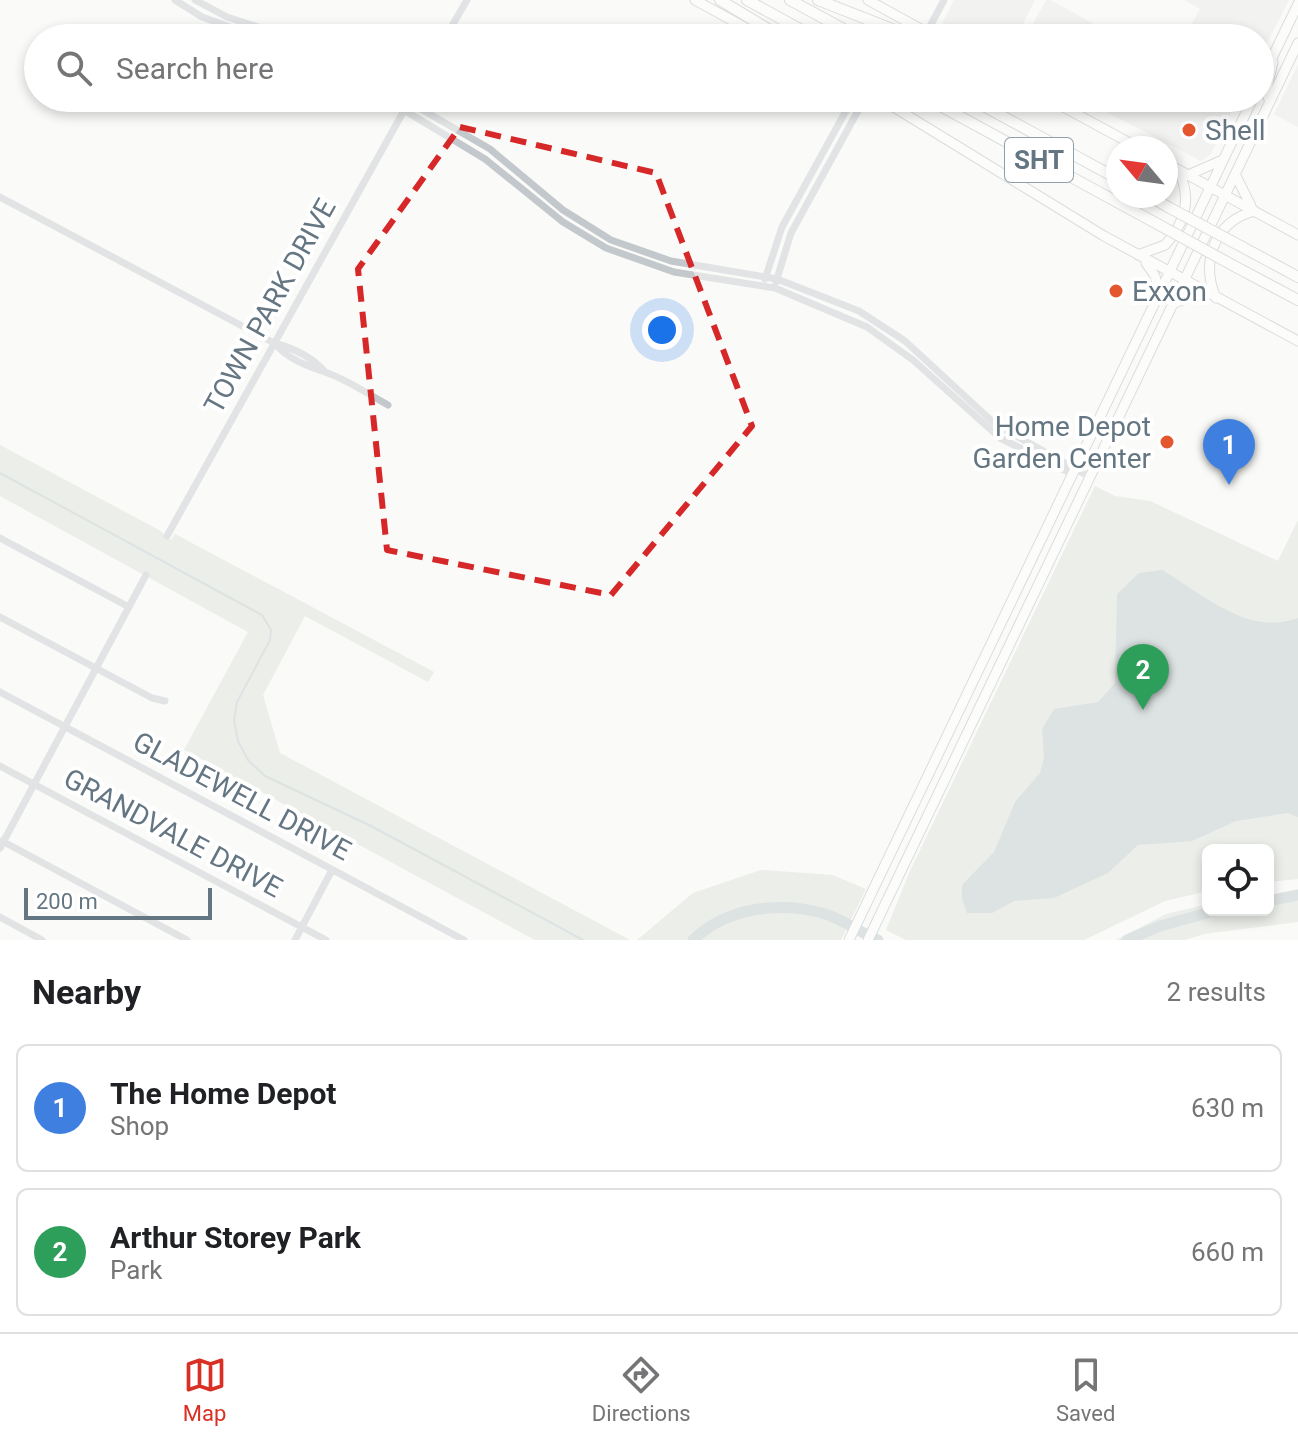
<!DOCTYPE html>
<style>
body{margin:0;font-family:Roboto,sans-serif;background:#f2f2f2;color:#202124}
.controls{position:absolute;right:24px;bottom:24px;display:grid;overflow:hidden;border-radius:12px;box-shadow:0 4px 12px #0003}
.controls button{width:72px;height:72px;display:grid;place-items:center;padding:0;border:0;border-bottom:2px solid #e0e0e0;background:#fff;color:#202124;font:40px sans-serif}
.compass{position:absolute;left:1106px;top:136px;width:72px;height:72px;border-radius:50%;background:#fff;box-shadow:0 4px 12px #0003;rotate:299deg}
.scale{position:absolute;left:24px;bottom:20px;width:188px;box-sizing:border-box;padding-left:8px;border:4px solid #657683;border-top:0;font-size:22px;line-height:28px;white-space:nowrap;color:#657683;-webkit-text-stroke:6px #fff;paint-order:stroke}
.you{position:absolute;left:662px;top:330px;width:28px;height:28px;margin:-20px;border:6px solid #fff;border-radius:50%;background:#1a73e8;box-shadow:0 0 0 12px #1a73e833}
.badge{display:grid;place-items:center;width:52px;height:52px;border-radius:50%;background:#d93025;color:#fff;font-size:26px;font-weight:700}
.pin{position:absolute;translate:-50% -66px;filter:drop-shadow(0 2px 4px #0008)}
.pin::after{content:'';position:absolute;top:42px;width:28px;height:24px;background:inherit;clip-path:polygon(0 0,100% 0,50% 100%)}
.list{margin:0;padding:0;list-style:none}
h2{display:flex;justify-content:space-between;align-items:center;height:104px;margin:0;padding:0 32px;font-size:34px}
h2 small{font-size:26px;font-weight:400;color:#757577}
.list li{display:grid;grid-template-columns:52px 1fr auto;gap:24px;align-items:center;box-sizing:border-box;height:128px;margin:0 16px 16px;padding:0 16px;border:2px solid #e0e0e0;border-radius:12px}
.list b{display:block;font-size:30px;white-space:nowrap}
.list p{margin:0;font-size:26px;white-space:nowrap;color:#757577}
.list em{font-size:26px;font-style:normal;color:#757577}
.icon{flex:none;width:44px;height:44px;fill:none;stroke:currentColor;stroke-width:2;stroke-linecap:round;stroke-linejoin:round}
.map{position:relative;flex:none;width:1298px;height:940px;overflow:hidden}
.search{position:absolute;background:#fff;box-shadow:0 4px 12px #0003;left:24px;right:24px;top:24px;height:88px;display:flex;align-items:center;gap:20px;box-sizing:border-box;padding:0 28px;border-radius:44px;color:#757577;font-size:30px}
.sheet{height:392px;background:#fff}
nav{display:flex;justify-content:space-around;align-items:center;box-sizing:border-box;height:112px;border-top:2px solid #e0e0e0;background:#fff;font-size:22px;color:#757577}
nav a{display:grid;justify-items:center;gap:4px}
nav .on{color:#d93025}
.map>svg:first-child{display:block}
</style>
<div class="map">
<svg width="1298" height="940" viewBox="0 0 1298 940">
<rect width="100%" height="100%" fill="#fafaf8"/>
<path fill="#e8e9e9" d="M954,0H1035L1016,38H970L942,23Z
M1046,0H1050L1120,38H1025Z
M1184,0H1289L1260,57V38H1184L1200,9Z
M1298,64V127L1274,114Z
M1079,98H1238L1211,154L1201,161Z"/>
<path fill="#dadfd7" d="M0,445L159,530L171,540L175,534L434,672L428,682L305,616L263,695L280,753L630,940H535L184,750L248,632L0,496Z
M1095,486L1115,496L1150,501L1278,561L1298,520V879L1268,882V850H1208V891L1165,901L1084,940H906L886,930L910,871Z
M761,870L832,875L866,889L841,940H637L693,893Z
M1298,891V922L1204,934L1185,940H1116L1166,914L1208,904V910H1268V895Z"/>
<path fill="#bbc7cb" d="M1162,570C1203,594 1248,637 1298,618V817L1288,813L1236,821L1192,841L1138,845L1108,873L1054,898L1014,901L992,913H967L962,899V885L994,852L1015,802L1040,773L1044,758L1042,729L1054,709L1098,702L1115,683L1117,594L1139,573Z"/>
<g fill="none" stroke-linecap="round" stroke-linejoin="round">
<path stroke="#bbc7cb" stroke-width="2" d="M0,473L262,615L271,630L270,640L237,702L234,720L238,741L248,760L265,776L371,826L583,940"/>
<path stroke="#bbc7cb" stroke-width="11" d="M1268,901L1298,895
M693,940C726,908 778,901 822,913C841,918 859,932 878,940
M1127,940L1160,926L1218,910"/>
<g stroke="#b5babe" stroke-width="11">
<path id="major" d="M695,0L764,38
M868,0L937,38
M1260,83L1298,4
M879,98L1104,236L1298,341
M1047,98L1139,148
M1270,102L1266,92L1273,62
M1166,163L1298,235
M1235,174L1251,206
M1188,175L1220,161
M1138,255L1165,245C1186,222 1192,197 1178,170
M1146,263L1155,276L1159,292
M1216,298C1200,261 1215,221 1255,211
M1175,303L1204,291
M849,940L1253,98
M868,940L1298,43"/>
</g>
<g stroke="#b4b9bd" stroke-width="12">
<path id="highway" d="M720,0L783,38
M747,0L816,38
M790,0L860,38
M818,0L915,38
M926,98L1152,221
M969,98L1118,179
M1149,196L1168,207
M1233,242L1298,277
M1236,267L1298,300"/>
</g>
<path stroke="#c3c8cc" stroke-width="7" d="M175,0L202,17L261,38
M195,0L227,17L292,38
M927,32L944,0
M445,38L467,0
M384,98L485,159L563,222L606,248L674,272L775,288L867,327L913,360L1000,438L1066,471L1075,470
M402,98L490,149L563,210L611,240L671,261L777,279L859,311L905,341L995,424L1090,477
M0,197L274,343C293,348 312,357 325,372
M765,279L782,227L853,98
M776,282L791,233L865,98
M275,344C288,359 307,366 325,372C346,379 368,394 388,405
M167,536L406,107
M0,538L129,607
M0,617L152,698L165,701
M0,692L464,940
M0,766L326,940
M2,841L187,940
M0,848L146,575
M0,917L42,940
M295,940L332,870"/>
<use href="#major" stroke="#fff" stroke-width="9"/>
<use href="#highway" stroke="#fff" stroke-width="10"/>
<g stroke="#b4b9bd" stroke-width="12" stroke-linecap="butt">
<path id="highway-bridge" d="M1168,207L1233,242
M1152,221L1236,267"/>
</g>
<use href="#highway-bridge" stroke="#fff" stroke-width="10"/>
</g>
<path d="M0 0H1298V940H0ZM460,127L656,173L752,426L611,595L387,550L358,269Z" fill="#fafaf8" fill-opacity=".55" fill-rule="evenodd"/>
<path fill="none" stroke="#d62828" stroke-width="6" stroke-dasharray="16 10" stroke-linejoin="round" d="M460,127L656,173L752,426L611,595L387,550L358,269Z"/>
<g fill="#e4572e" stroke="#fff" stroke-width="3">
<circle cx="1189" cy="130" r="8"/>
<circle cx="1116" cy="291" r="8"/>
<circle cx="1167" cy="442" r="8"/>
</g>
<g text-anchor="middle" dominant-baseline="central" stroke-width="8" stroke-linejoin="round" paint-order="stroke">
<rect fill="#fff" stroke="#939fa8" stroke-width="2" x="1005" y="138" width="68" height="44" rx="6"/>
<g font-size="26" font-weight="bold" fill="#657683">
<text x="1039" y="160">SHT</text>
</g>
<g font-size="28" fill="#657683" stroke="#fff" text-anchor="start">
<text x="1205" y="130">Shell</text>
<text x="1132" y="291">Exxon</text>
<text x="1151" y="426" text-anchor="end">Home Depot<tspan x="1151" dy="32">Garden Center</tspan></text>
</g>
<g font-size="28" fill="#657683" stroke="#fff">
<text transform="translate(270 306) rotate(-61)">TOWN PARK DRIVE</text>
<text transform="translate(242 796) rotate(28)">GLADEWELL DRIVE</text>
<text transform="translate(173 833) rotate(28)">GRANDVALE DRIVE</text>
</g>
</g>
</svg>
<div class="controls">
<button><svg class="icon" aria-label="locate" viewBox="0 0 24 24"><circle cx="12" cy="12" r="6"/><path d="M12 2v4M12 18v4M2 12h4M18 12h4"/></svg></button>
</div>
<svg class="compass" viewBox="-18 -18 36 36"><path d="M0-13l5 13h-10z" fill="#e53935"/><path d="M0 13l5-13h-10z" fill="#757577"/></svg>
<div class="scale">200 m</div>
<div class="you"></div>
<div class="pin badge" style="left:1229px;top:485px;background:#3f7fe0">1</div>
<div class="pin badge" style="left:1143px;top:710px;background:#2e9e5b">2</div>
<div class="search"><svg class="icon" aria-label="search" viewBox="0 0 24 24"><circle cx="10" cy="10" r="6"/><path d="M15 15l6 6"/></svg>Search here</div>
</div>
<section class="sheet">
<h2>Nearby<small>2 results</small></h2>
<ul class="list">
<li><span class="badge" style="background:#3f7fe0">1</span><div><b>The Home Depot</b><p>Shop</p></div><em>630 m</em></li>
<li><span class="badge" style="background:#2e9e5b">2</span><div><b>Arthur Storey Park</b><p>Park</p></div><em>660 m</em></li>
</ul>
</section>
<nav>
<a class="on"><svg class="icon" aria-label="map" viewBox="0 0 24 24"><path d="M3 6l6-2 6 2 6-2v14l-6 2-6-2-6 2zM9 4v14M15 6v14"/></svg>Map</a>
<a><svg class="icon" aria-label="directions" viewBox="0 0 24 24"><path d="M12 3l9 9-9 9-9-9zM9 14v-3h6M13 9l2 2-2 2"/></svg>Directions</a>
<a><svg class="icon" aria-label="saved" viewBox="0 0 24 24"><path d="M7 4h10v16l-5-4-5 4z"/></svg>Saved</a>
</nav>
